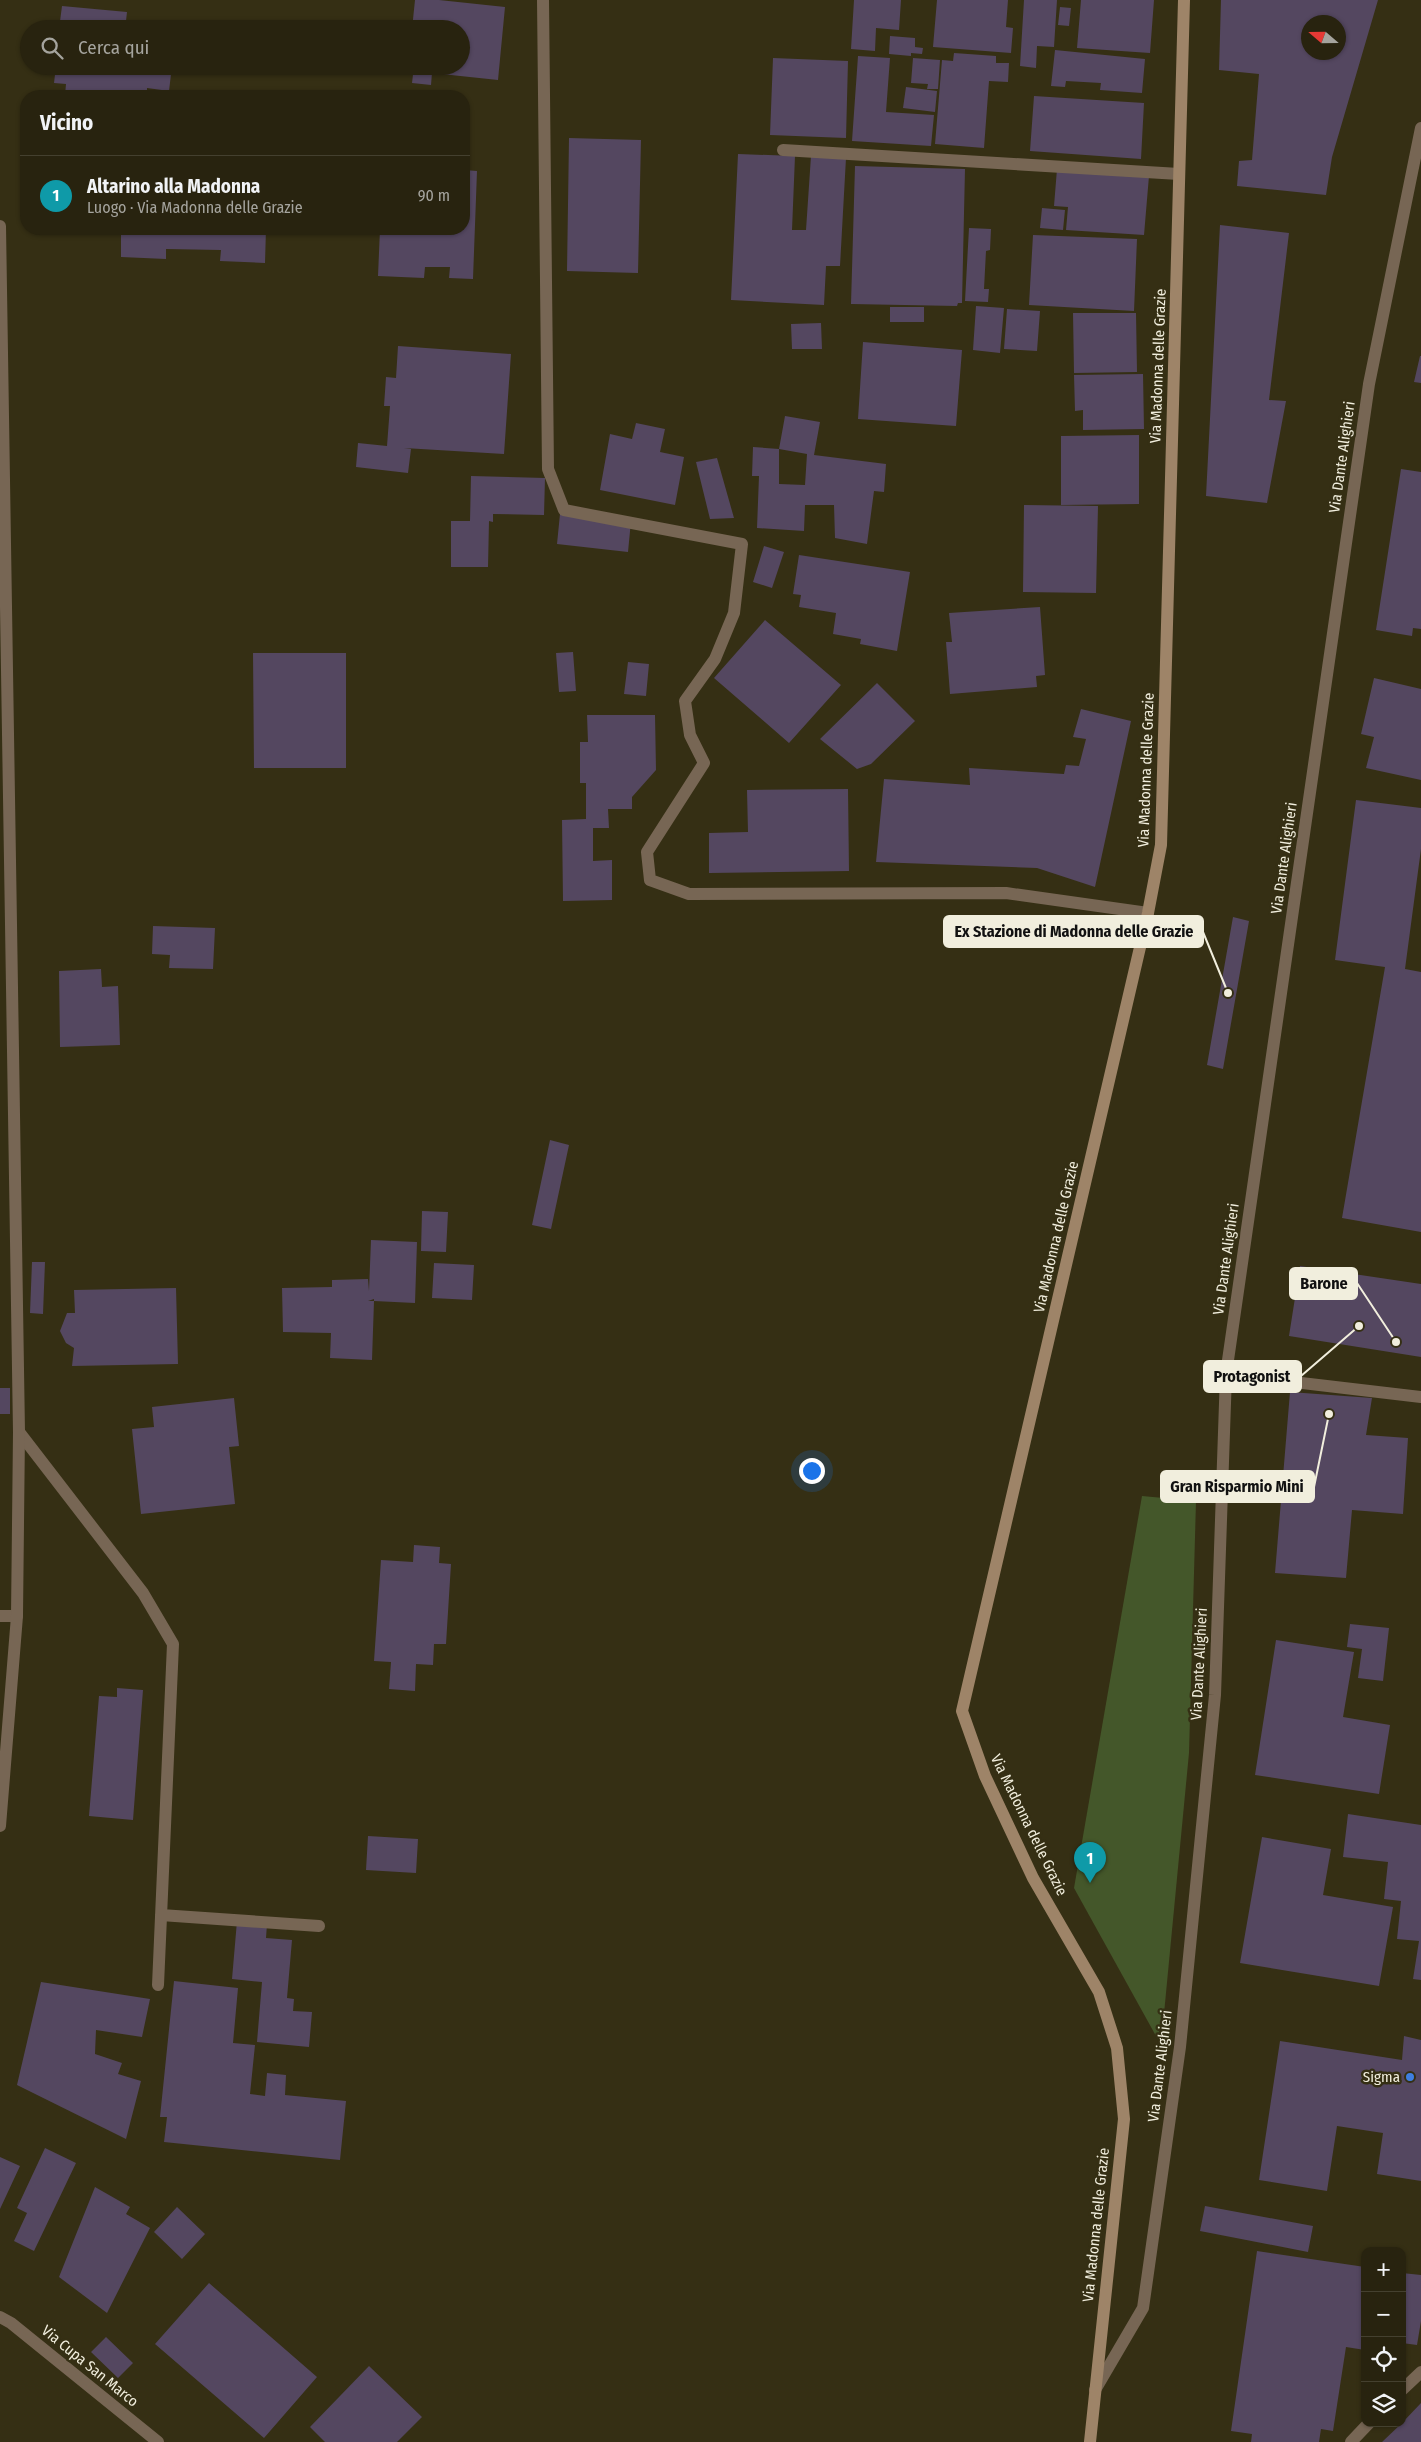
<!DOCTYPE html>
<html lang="it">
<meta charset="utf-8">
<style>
body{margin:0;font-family:"Fira Sans Condensed",sans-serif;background:#342f1d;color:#f1f3f6}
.controls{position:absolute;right:15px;bottom:15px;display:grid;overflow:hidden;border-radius:10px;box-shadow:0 1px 4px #0004}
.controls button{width:45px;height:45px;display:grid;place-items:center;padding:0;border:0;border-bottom:1px solid #44402f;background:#28230f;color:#f1f3f6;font:25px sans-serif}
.compass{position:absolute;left:1301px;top:15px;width:45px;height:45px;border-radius:50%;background:#28230f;box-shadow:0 1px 4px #0004;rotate:290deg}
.you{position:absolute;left:811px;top:1470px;width:18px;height:18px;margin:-12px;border:4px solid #fff;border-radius:50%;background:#1a73e8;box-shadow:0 0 0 8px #1a73e833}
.badge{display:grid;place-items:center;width:32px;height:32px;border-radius:50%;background:#59d56f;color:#fff;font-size:16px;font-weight:700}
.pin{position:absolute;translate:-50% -41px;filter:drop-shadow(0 1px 2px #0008)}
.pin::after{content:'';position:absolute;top:26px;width:18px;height:15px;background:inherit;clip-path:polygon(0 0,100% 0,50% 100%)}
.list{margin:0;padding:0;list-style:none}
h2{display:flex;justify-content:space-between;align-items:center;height:65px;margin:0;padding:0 20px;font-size:21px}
h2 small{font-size:16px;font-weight:400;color:#a5a49e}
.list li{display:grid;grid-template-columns:32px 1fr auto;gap:15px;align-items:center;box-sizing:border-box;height:80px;padding:0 20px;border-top:1px solid #44402f}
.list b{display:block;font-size:19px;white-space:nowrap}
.list p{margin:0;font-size:16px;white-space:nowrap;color:#a5a49e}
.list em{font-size:16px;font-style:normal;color:#a5a49e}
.icon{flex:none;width:28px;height:28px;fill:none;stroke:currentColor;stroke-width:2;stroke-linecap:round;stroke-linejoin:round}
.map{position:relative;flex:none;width:1421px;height:2442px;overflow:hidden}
.search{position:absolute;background:#28230f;box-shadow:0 1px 4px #0004;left:20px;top:20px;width:450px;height:55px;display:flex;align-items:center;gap:12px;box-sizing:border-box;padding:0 18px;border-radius:28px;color:#a5a49e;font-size:19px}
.panel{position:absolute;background:#28230f;box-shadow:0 1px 4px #0004;left:20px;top:90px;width:450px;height:145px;border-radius:20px}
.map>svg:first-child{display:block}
</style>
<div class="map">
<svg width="1421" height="2442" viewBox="0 0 1421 2442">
<rect width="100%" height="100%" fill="#352f14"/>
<path fill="#44572a" d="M1142,1496L1196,1501L1189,1753L1161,2045L1074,1888Z"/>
<path fill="#544760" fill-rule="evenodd" d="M415,0H439L505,7L498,80L432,73L431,85L412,83L414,66H461V29H412Z
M854,0H901L899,30L876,28L875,51L851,49Z
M937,0H1008L1006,27L1013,28L1011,53L933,47Z
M1024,0H1057L1054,47L1037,46L1036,68L1020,66Z
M1081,0H1154L1150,53L1077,48Z
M1221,0H1378L1332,157L1326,195L1237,186L1239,161L1252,160L1259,74L1219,70ZM1308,22H1338V52H1308Z
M62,6L127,12L126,21L176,26L175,29H59Z
M1060,7L1071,8L1069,26L1058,25Z
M890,36L915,38V47L923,48L922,54L911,53V56L889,54Z
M1055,50L1145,59L1142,93L1100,90L1101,83L1066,81L1065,87L1051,86Z
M954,53L996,56V63H1009L1008,82L989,81L984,148L935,144L942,60L953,61Z
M858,56L890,58L886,112L934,115L931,146L852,141Z
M773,58L848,61L846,138L770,135Z
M913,58L940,60L938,89H927L928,84L911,83Z
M56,66H172L169,91L147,88V96L65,95L66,84L54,83Z
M906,87L937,91L935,112L903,108Z
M1034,96L1144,103L1141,159L1030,151Z
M569,138L641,140L638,273L567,271Z
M738,154L795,156L792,230H806L811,156L846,158L840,266H826L824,305L731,300Z
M855,166L965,169L962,303H958L957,306L851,304Z
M1057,169L1149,176L1144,235L1066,230L1068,207L1054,206Z
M464,170L477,171L473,279L449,278L450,267H425L424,278L378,276L380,229H464Z
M1042,208L1065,210L1063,230L1040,228Z
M1220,225L1289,233L1269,400L1286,401L1267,503L1206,496Z
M969,228L991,229L990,250L986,251L984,289H989L988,302L965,301Z
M121,229H266L265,263L220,261L221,250L166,249V259L121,257Z
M1033,235L1137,239L1134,311L1029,305Z
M976,306L1004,308L1000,353L973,350Z
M890,307H924V322H890Z
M1007,309L1040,311L1037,351L1004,349Z
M1073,313H1136L1137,372L1074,373Z
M821,323L822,349H792L791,324Z
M863,342L962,350L956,426L858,419Z
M398,346L511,354L504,454L404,448L411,449L408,473L356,467L358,443L387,446L390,406H384L386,377L396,378Z
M1420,356H1421V383L1414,382Z
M1143,374L1144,429L1083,430V410L1075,411L1074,375Z
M785,416L820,422L814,455L886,464L884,492L874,491L867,544L835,538L834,505H805L804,531L757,528L759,476H752L753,447L779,449V484L805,485L807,454L779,449Z
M636,423L665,429L660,452L684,457L675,505L600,490L610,434L632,439Z
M1139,435V504L1061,505V436Z
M717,458L734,518L710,519L696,462Z
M1401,469L1421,472V629L1413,628L1412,636L1376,630Z
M471,476L545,478L544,515L493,514V522L489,521L488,567H451V521H470Z
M1024,505L1098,506L1096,593L1023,592Z
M560,514L631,521L628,552L557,544Z
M764,546L784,552L772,588L753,582Z
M799,555L910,572L897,651L860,644L861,639L833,634L836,613L799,607L801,595L793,594Z
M1040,607L1045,675L1036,676L1037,687L950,694L946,642H952L949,613Z
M765,620L841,685L789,743L714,678Z
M573,652L576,691L559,692L556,653Z
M253,653H346V768H254Z
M628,662L649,664L646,696L624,694Z
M1374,678L1421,689V780L1366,768L1374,737L1361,734Z
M877,683L915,721L871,764L857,769L820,739Z
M1081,709L1131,721L1095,887L1037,868L876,862L884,779L970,785L969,768L1064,774L1066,765L1079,766L1086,739L1073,737Z
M587,715H655L656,770L632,797V809H608L609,828H593V861L612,860V900L563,901L562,820L586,819V783H580V742H588Z
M848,789L849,871L709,873V833L748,832L747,790Z
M1356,800L1421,808V849L1405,969L1421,972V1232L1342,1218L1385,967L1335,960Z
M1233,917L1249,921L1223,1069L1207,1065Z
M153,926L215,928L213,969L169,968L170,955L152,954Z
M101,969L102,987L118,986L120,1045L60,1047L59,971Z
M550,1140L569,1145L551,1229L532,1225Z
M422,1211L448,1212L446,1252L421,1251Z
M371,1240L417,1242L415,1303L374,1301V1299L368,1301H374L372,1360L330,1358L331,1333L283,1332L282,1288L332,1287V1280L368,1279L369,1291Z
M32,1262H45L43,1314L30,1313Z
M434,1263L474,1265L472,1300L432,1298Z
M1300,1266L1421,1284V1357L1289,1336Z
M176,1288L178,1364L72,1366L74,1348L66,1343L60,1331L67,1313H75L74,1290Z
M0,1388H10V1414H0Z
M1290,1392L1372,1398L1366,1435L1408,1438L1403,1514L1352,1510L1346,1578L1275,1573Z
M234,1398L239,1446L229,1447L235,1504L141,1514L132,1429L154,1427L152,1407Z
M414,1545L440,1547L439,1563L451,1564L446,1644H434L433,1665L416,1664L415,1691L389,1689L391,1662L374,1661L381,1560L413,1562Z
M1350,1624L1389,1628L1383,1681L1358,1678L1362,1649L1347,1647Z
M1276,1640L1354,1652L1343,1717L1390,1725L1379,1794L1255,1775Z
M117,1688L143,1690L133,1820L89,1816L99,1696L117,1697Z
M1348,1814L1421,1825V1980L1413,1979L1419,1941L1397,1939L1401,1901L1384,1899L1388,1862L1343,1857Z
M368,1836L418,1839L416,1873L366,1870Z
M1262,1837L1331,1849L1323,1895L1393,1907L1379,1986L1240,1963Z
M237,1921L267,1924L266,1938L292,1940L287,1998L294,1999L293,2011L312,2012L309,2047L257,2042L262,1982L232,1979Z
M174,1981L238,1988L233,2043L255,2045L250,2094L265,2096L267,2073L286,2075L285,2095L346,2101L340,2160L164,2142L167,2117H160Z
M41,1982L150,1999L142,2037L96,2030L95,2054L122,2063L118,2074L141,2081L126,2139L17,2085Z
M1404,2036L1421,2040V2181L1377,2174L1383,2133L1337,2126L1327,2191L1259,2180L1280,2041L1402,2060Z
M45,2148L76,2163L34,2251L14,2241L27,2213L17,2208Z
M0,2157L20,2166L0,2209Z
M95,2187L130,2207L126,2214L150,2228L107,2313L59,2277Z
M1205,2206L1313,2226L1308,2252L1200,2231Z
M177,2207L205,2234L182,2259L154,2232Z
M1257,2251L1365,2267V2350L1346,2347L1333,2431L1321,2429L1319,2442H1251L1252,2434L1231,2431Z
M1402,2273L1421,2275V2321L1417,2345L1402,2343Z
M209,2283L317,2377L264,2438L155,2344Z
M106,2337L133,2363L118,2378L91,2352Z
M369,2366L422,2417L397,2442H325L310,2427Z
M1421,2403V2442H1382L1402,2423Z"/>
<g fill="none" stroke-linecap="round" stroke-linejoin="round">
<path stroke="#776654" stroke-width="12" d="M783,150L1179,174
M19,1432L143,1593L173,1644L158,1985
M0,1616H17
M161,1915L319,1926"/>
<path stroke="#776654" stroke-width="12" d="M543,0L548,469L564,510L742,544L734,613L715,659L685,701L690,735L704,763L647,852L650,880L689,894L1006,893L1148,913
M0,226L19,1432L17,1616L0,1826
M1226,1374L1421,1397
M0,2317L11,2323L158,2442
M1095,2390L1143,2308L1180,2047L1215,1695L1226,1374L1369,384L1421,128
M1402,2390L1421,2372
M1351,2442L1369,2423"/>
<path stroke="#9e8468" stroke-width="12" d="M1090,2442L1124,2119L1117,2048L1099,1992L1033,1878L985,1776L962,1711L1148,913L1161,845L1184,0"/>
</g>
<circle fill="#3f7fe0" stroke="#352f14" stroke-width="2" cx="1410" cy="2077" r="5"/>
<g text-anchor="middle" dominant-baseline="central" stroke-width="5" stroke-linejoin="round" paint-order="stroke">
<g font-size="15" fill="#f1eedd" stroke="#352f14">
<text transform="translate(1158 366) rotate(-88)">Via Madonna delle Grazie</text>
<text transform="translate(1342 457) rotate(-82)">Via Dante Alighieri</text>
<text transform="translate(1146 770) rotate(-88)">Via Madonna delle Grazie</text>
<text transform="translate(1284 858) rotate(-82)">Via Dante Alighieri</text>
<text transform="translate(1056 1237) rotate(-77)">Via Madonna delle Grazie</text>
<text transform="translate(1226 1259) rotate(-82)">Via Dante Alighieri</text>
<text transform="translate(1199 1664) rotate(-87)">Via Dante Alighieri</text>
<text transform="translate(1029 1825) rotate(64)">Via Madonna delle Grazie</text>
<text transform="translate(1160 2066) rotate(-83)">Via Dante Alighieri</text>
<text transform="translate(1096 2225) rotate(-84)">Via Madonna delle Grazie</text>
<text transform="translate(90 2366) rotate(39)">Via Cupa San Marco</text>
</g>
<g font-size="15" fill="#f1eedd" stroke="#352f14" text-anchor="end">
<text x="1400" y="2077">Sigma</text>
</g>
</g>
<path fill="none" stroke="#f1eedd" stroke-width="2" d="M1228 993L1203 932M1396 1342L1357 1283M1359 1326L1301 1376M1329 1414L1314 1487"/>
<g fill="#f1eedd" stroke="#352f14" stroke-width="2">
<circle cx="1228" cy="993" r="5"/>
<circle cx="1396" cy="1342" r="5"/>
<circle cx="1359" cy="1326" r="5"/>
<circle cx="1329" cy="1414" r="5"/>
</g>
<g fill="#f1eedd" stroke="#f1eedd" stroke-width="2">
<rect x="944" y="916" width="259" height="31" rx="5"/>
<rect x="1290" y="1268" width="67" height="31" rx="5"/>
<rect x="1204" y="1361" width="97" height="31" rx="5"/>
<rect x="1161" y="1471" width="153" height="31" rx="5"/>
</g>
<g font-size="16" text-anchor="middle" font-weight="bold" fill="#111">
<text x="1074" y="937">Ex Stazione di Madonna delle Grazie</text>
<text x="1324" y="1289">Barone</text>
<text x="1252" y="1382">Protagonist</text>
<text x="1237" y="1492">Gran Risparmio Mini</text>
</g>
</svg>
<div class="controls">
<button>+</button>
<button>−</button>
<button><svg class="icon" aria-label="locate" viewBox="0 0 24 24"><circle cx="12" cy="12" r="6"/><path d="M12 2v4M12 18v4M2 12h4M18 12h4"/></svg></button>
<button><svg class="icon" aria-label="layers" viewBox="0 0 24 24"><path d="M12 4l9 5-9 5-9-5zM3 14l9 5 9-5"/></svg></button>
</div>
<svg class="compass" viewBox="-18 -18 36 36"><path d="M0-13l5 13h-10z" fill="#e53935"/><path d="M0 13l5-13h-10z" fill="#a5a49e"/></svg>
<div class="you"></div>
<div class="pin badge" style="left:1090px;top:1883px;background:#0f9aa8">1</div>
<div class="search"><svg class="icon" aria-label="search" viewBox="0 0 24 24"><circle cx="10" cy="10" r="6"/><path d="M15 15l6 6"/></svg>Cerca qui</div>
<section class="panel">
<h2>Vicino<small></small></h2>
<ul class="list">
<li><span class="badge" style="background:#0f9aa8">1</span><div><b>Altarino alla Madonna</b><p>Luogo · Via Madonna delle Grazie</p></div><em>90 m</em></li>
</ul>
</section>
</div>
